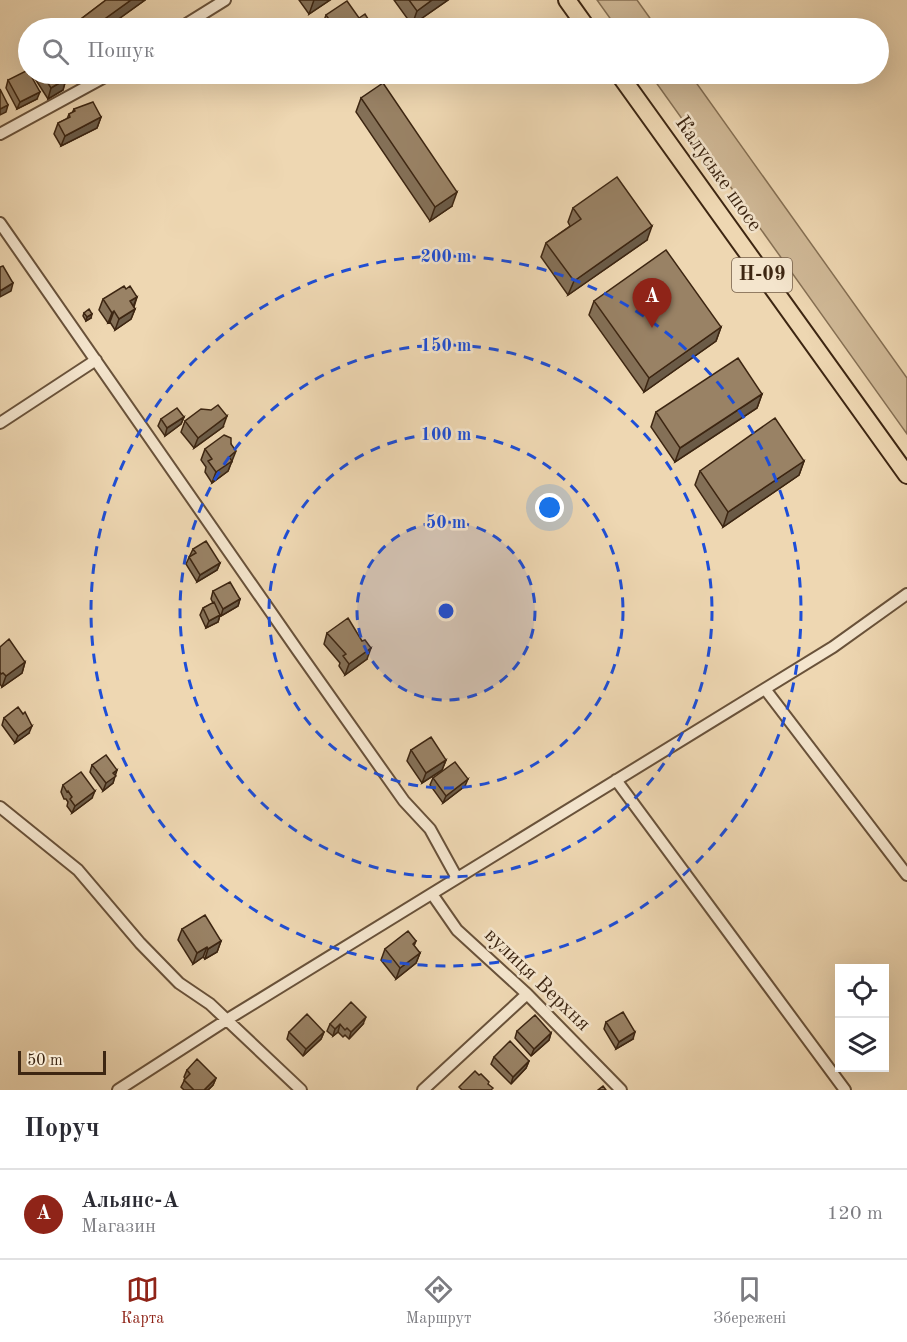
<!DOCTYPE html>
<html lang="uk">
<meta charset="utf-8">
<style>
body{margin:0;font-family:"Old Standard TT",serif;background:#f7f7f7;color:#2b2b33}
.controls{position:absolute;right:18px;bottom:18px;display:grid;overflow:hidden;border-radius:0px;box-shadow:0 6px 24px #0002}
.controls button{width:54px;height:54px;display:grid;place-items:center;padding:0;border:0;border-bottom:2px solid #e1e1e2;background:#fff;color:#2b2b33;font:30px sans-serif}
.scale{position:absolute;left:18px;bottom:15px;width:88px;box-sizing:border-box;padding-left:6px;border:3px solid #3d2612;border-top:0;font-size:16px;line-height:21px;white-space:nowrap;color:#3d2612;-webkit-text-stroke:4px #f4e5cd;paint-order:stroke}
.you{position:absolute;left:550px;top:508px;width:21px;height:21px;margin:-15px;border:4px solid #fff;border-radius:50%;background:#1a73e8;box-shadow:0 0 0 9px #1a73e833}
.badge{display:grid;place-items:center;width:39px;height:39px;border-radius:50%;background:#8f2418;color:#fff;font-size:20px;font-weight:700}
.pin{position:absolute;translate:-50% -50px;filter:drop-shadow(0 2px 3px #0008)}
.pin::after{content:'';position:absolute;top:32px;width:21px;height:18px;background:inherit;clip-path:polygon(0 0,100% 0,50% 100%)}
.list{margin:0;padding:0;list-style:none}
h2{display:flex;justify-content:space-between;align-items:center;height:78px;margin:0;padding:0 24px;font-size:26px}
h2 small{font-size:20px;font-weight:400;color:#7c7c81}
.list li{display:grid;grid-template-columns:39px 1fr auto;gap:18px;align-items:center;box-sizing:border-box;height:90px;padding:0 24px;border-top:2px solid #e1e1e2}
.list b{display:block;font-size:22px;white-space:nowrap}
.list p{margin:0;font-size:20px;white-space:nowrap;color:#7c7c81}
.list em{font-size:20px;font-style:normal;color:#7c7c81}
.icon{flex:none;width:33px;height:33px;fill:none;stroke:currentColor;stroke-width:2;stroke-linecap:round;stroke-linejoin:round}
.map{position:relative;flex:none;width:907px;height:1090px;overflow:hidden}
.search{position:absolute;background:#fff;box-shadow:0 6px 24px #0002;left:18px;right:18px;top:18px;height:66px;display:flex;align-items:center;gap:15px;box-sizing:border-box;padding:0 21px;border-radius:33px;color:#7c7c81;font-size:22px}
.sheet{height:168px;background:#fff}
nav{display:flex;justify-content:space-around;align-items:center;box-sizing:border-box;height:84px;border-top:2px solid #e1e1e2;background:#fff;font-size:16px;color:#7c7c81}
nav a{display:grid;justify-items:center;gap:3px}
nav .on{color:#8f2418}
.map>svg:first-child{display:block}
</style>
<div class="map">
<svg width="907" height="1090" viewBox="0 0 907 1090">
<rect width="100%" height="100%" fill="#eed7b2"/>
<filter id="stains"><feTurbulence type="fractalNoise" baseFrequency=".00333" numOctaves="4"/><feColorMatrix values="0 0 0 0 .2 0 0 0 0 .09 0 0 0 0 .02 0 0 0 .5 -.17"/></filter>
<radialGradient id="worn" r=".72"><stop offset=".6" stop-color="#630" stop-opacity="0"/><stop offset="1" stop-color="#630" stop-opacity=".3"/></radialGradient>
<path fill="#d0b997" stroke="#867054" stroke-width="1.5" d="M597,0H637L657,28H617Z
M650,74H690L907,378V434Z"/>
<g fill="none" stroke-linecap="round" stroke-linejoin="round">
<g stroke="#69523a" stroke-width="14">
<path id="street" d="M180,28L225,0
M0,134L110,74
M0,223L298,651L404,801L430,829L457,878
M0,423L96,360
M765,689L907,875
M616,780L845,1090
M0,807L78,870L140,943L179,983L210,1004L301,1090
M432,894L457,930L527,994L621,1090
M118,1090L228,1019L833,647L907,594
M423,1090L527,994"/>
</g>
<g stroke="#3d2612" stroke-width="20">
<path id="primary" d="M567,0L587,28
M619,74L907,475"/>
</g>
<use href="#street" stroke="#f4e5cd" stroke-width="10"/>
<use href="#primary" stroke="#eed7b2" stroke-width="16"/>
</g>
<path fill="#847057" stroke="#3d2612" stroke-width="1.5" d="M106,0H145L106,28H77L81,19Z
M299,0H330L309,14Z
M394,0H448L412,25Z
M326,15L359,18L373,27V28H324L322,26Z
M32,74H63L66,79L63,90L48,99Z
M8,80L37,99L17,109L6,88Z
M361,98L452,206L430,221L356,112Z
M74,109L101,117L97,128L61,146L54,134L58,123L67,119L69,114L72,113Z
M573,208L647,240L568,295L541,257L546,243L570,226L568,222Z
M126,289L137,297L134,307L135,309L131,319L115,330L110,322L108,323L99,310L103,299Z
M594,301L721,327L716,341L644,392L589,315Z
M84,313L91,318L86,321L83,316Z
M762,394L757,408L675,462L651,427L656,412Z
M184,417L181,424L165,436L158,426L161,419Z
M185,421L223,427L194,448L181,432Z
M231,444L232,462L231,463L228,471L212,483L205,472L206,467L201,460L205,449Z
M804,461L799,475L723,527L695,485L700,471Z
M193,549L220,563L217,570L197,582L186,564Z
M213,591L240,599L238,606L221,616L220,615L218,622L206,628L200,615L203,608L213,603L211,599Z
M327,633L367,659L345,675L339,666L340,663L324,644Z
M0,647L25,662L22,673L2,687L0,684Z
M4,718L29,733L15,743L2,725Z
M411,750L446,760L442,770L422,783L407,761Z
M92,765L115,775L113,783L103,791L90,772Z
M433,778L465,786L443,803L430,785Z
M63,785L92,798L72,813L67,806L68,802L66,799H64L61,792Z
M182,929L221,941L217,952L205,959L203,957L193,964L178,940Z
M416,941L414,946L420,953L416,963L396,979L381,960L385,949Z
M606,1022L633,1039L616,1049L604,1029Z
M330,1024H363L349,1039L345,1035L343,1037L338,1032L333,1036L327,1031Z
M517,1031L551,1033L549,1040L531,1056L515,1038Z
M289,1032H324L321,1039L303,1056L287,1039Z
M494,1057L529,1061L526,1068L511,1084L491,1064Z
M187,1070L216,1078L213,1085L208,1090H184L181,1087L185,1079L184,1077Z"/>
<path fill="#6b5b47" stroke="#3d2612" stroke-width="1.5" d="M131,0H145L106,28H92Z
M314,0H330L309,14Z
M432,0H448L412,25L417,11Z
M66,79L63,90L48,99L51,88Z
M40,92L37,99L17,109L20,102Z
M8,105L6,112L0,115V109Z
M101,117L97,128L61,146L65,136Z
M457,192L452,206L430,221L435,207Z
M652,226L647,240L568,295L574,281Z
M13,283L11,291L0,297V291Z
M137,297L133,307L130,301Z
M135,309L131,319L115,330L119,319Z
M114,311L110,322L108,323L112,313Z
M92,314L91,318L86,321L87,317Z
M721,327L716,341L644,392L649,378Z
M762,394L757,408L675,462L680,448Z
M227,416L223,427L194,448L198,438Z
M184,417L181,424L165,436L167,428Z
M236,451L228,471L212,483L216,472L229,457Z
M804,461L799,475L723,527L728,512Z
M220,563L217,570L197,582L200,575Z
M240,599L238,606L221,616L223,609Z
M220,615L218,622L206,628L209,621Z
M371,648L367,659L345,675L349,664Z
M25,662L22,673L2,687L6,676Z
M32,726L29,733L15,743L18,736Z
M446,760L442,770L422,783L426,773Z
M117,770L113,783L103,791L106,783L113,773Z
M468,779L465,786L443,803L446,796Z
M95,791L92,798L72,813L75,806Z
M221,941L217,952L205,959L208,949Z
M207,947L203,957L193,964L197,953Z
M420,953L416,963L396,979L400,968Z
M366,1017L363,1024L349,1039L351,1032Z
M340,1024L338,1032L333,1036L335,1029Z
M324,1032L321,1039L303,1056L306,1049Z
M635,1032L633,1039L616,1049L619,1042Z
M551,1033L549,1040L531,1056L534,1049Z
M529,1061L526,1068L511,1084L513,1077Z
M216,1078L213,1085L208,1090H204Z"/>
<path fill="#998265" stroke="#3d2612" stroke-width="1.5" d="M106,0H131L92,28H88L81,19Z
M409,0H432L417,11Z
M347,1L359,18L365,14L373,27L371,28H335L326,15Z
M28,70V74H30L40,92L20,102L8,80Z
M42,74H63L66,79L51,88Z
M383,83L457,192L435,207L361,98Z
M0,89L8,105L0,109Z
M93,102L101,117L65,136L58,123L70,117L69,114L75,111L74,109Z
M617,177L652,226L574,281L546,243L581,219L573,208Z
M666,250L721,327L649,378L594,301Z
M3,266L13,283L0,291V267Z
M124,286L126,289L130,286L137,297L130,301L135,309L119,319L114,311L112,313L103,299Z
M89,309L92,314L87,317L84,313Z
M738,358L762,394L680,448L656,412Z
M218,405L227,416L198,438L185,421L201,409L211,410Z
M177,408L184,417L167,428L161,419Z
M775,418L804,461L728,512L700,471Z
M224,435L231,438V444L236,451L229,457L232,461L216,472L208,461L212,459L205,449Z
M206,541L220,563L200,575L189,557L196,553L193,549Z
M230,582L240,599L223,609L213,591Z
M214,602L220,615L209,621L203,608Z
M348,618L362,641L365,640L371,648L349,664L343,656L346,654L327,633Z
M9,639L25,662L6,676L3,673L1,674L0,672V647Z
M18,707L23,714L25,712L32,726L18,736L4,718Z
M431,737L446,760L426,773L411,750Z
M106,755L117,770L113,773L116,776L106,783L92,765Z
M455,762L468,779L446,796L433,778Z
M81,772L95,791L75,806L70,799L72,797L68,791L67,792L63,785Z
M205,915L221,941L208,949L207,947L197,953L182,929Z
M408,931L416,941L413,944L420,953L400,968L385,949Z
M351,1002L366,1017L351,1032L347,1028L345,1030L340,1024L335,1029L330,1024Z
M623,1012L635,1032L619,1042L606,1022Z
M307,1014L324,1032L306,1049L289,1032Z
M535,1015L551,1033L534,1049L517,1031Z
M510,1041L529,1061L513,1077L494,1057Z
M197,1059L216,1078L204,1090H194L184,1080L190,1074L187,1070Z
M475,1071L479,1075L481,1074L489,1082L488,1084L493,1088L491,1090H462L459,1087Z
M603,1086L606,1090H598Z"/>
<circle cx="446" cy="611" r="89" fill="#1d4ed8" fill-opacity=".12"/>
<g fill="none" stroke="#1d4ed8" stroke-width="3" stroke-dasharray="10 8">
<circle cx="446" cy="611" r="89"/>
<circle cx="446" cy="611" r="177"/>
<circle cx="446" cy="611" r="266"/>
<circle cx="446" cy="611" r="355"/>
</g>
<g text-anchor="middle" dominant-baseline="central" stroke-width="5" stroke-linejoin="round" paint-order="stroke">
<rect fill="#f4e5cd" stroke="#745f4a" stroke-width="1.5" x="732" y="258" width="60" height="34" rx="4.5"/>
<g font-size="20" font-weight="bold" fill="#3d2612">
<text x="762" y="275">Н-09</text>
</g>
<g font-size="21" fill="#3d2612" stroke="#f4e5cd">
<text transform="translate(718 174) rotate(55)">Калуське шосе</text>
<text transform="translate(537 980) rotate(44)">вулиця Верхня</text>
</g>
</g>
<circle cx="446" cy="611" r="9" fill="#1d4ed8" stroke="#f4e5cd" stroke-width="3"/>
<g font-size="18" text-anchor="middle" font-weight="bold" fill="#1d4ed8" stroke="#f4e5cd" stroke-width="5" stroke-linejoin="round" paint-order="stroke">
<text x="446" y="262">200 m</text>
<text x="446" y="351">150 m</text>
<text x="446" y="440">100 m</text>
<text x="446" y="528">50 m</text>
</g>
<rect width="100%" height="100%" filter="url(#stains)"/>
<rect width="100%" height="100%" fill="url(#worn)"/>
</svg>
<div class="controls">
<button><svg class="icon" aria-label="locate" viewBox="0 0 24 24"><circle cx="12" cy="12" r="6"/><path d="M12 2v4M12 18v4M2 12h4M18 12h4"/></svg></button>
<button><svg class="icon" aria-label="layers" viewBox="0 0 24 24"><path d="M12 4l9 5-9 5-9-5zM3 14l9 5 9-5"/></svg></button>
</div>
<div class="scale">50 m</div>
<div class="you"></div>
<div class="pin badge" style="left:652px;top:328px">A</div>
<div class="search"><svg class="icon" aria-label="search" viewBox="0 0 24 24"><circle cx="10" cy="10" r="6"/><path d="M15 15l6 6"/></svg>Пошук</div>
</div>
<section class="sheet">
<h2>Поруч<small></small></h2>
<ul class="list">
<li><span class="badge">A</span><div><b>Альянс-А</b><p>Магазин</p></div><em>120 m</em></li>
</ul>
</section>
<nav>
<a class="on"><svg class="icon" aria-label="map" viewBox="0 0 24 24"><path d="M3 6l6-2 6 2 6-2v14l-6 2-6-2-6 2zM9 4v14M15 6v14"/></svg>Карта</a>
<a><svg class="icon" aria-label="directions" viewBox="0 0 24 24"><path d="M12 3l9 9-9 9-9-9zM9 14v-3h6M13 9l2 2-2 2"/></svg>Маршрут</a>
<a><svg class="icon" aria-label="saved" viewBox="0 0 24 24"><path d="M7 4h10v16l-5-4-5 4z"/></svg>Збережені</a>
</nav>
